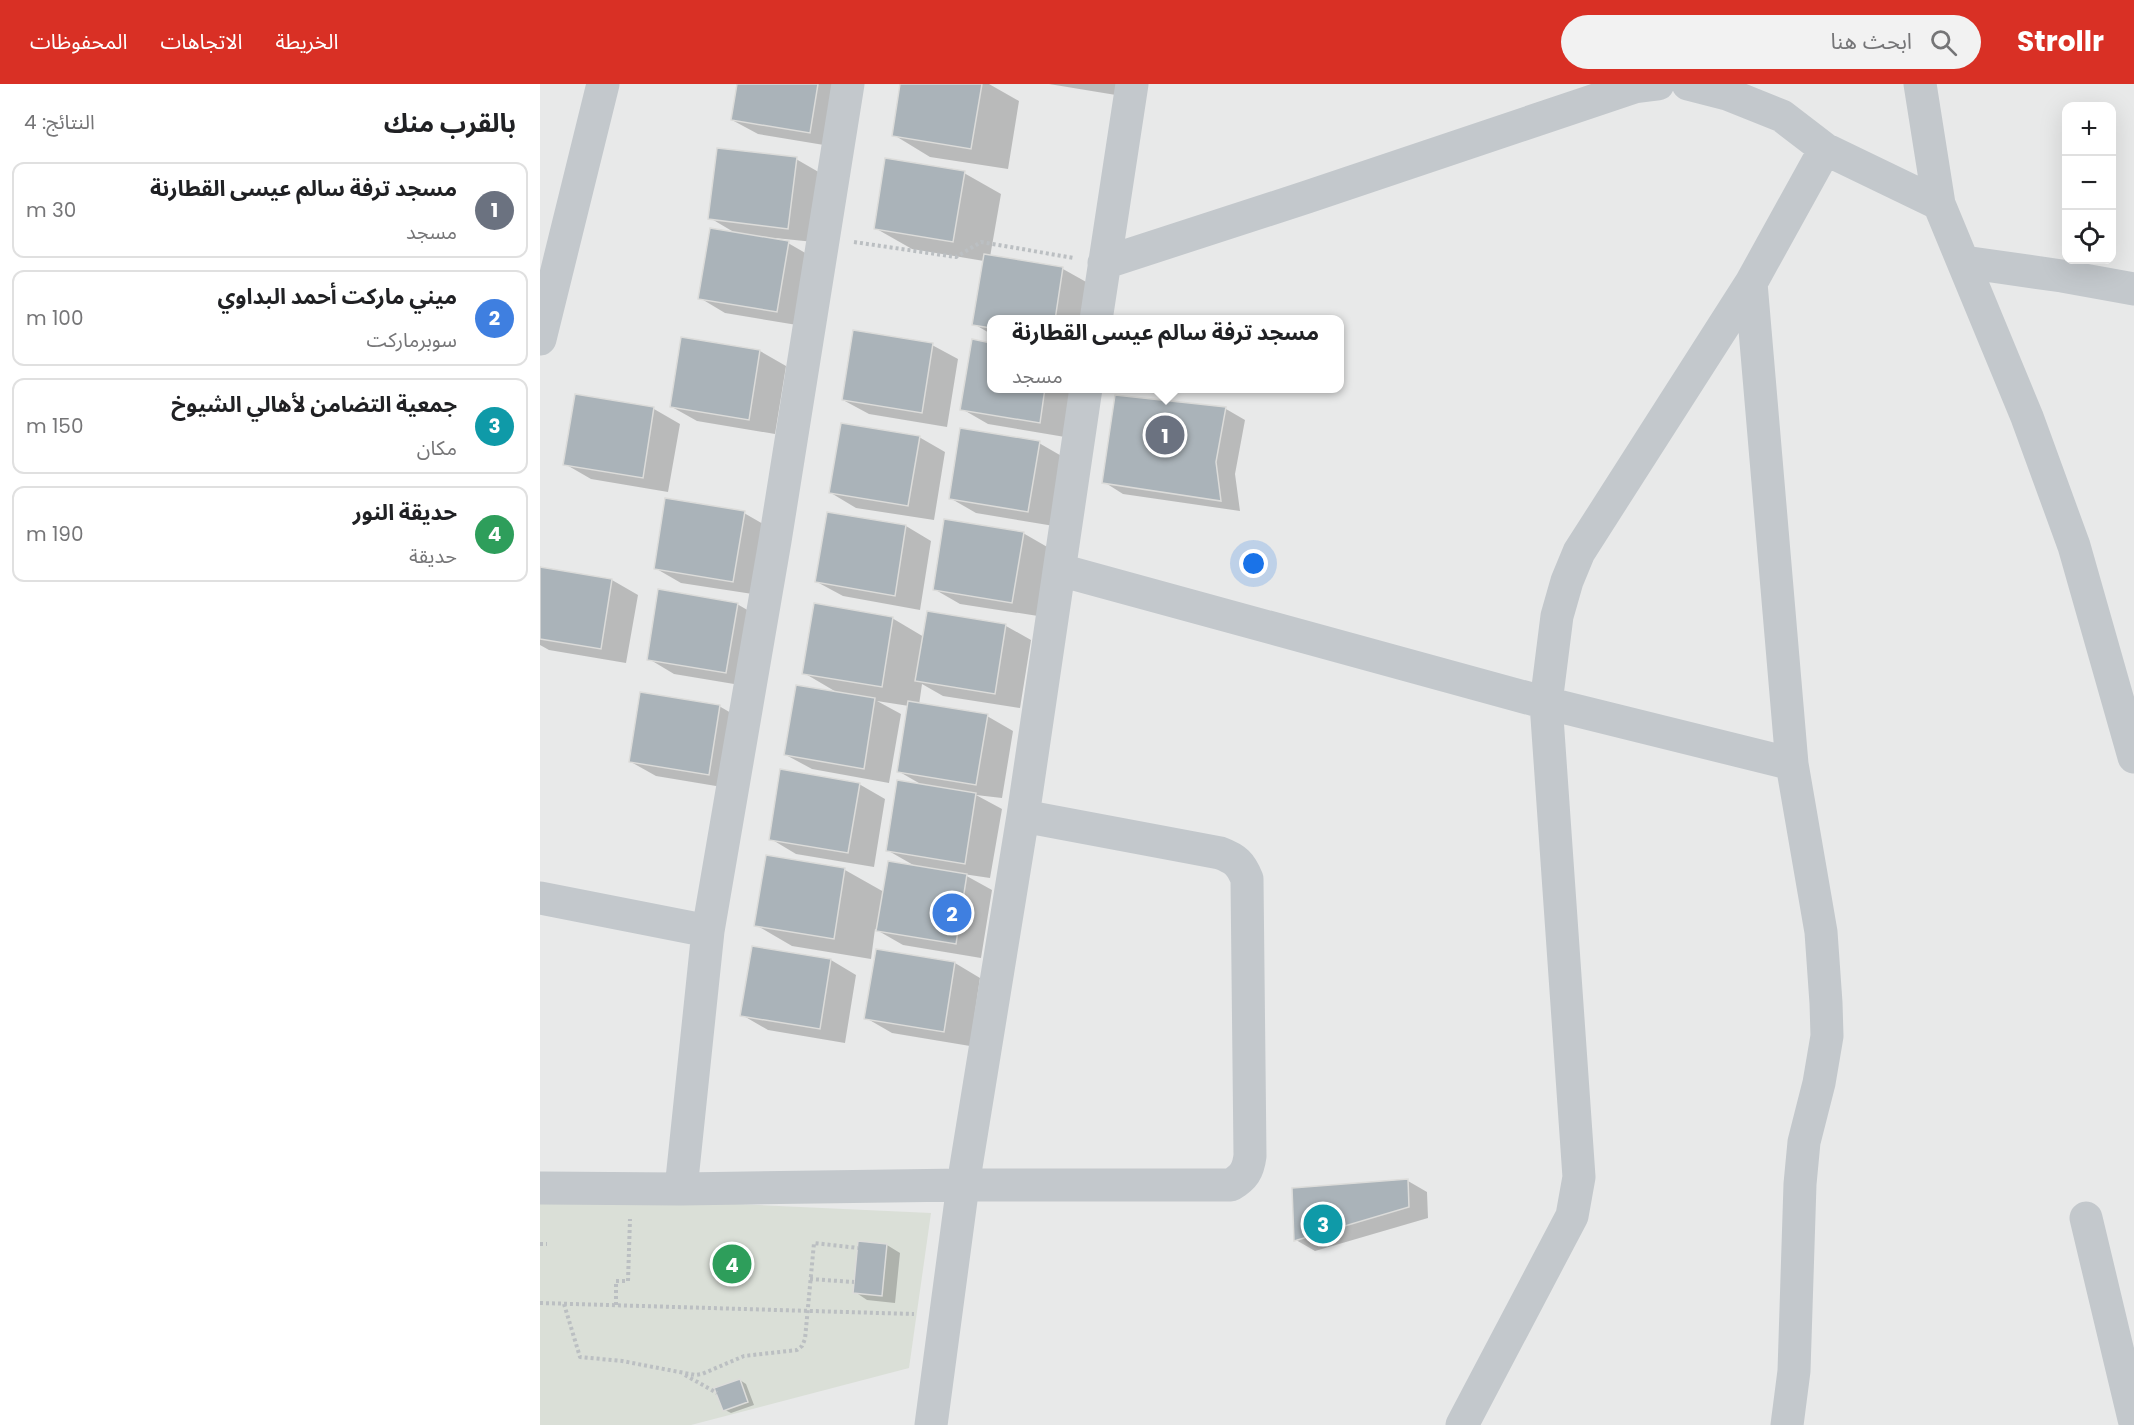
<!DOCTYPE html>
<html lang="ar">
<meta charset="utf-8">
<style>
body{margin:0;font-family:Poppins,"Noto Sans Arabic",sans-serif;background:#f2f2f2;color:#202124;direction:rtl}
.controls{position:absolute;right:18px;top:18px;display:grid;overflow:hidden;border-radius:12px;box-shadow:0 6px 24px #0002}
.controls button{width:54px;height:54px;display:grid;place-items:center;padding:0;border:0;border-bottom:2px solid #e0e0e0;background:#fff;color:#202124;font:30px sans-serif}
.you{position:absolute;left:714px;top:480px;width:21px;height:21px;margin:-15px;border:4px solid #fff;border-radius:50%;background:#1a73e8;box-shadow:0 0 0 9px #1a73e833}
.badge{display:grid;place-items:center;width:39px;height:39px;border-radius:50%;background:#d93025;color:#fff;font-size:20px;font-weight:700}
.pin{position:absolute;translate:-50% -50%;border:3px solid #fff;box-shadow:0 2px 6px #0006}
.popup{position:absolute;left:447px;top:231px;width:357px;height:78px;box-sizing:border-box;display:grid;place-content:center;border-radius:12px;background:#fff;filter:drop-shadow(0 2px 4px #0005);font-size:20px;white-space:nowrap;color:#757577}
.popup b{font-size:22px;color:#202124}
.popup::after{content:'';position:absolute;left:50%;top:100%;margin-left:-12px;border:12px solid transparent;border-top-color:#fff}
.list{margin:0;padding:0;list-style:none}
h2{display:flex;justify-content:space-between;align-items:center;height:78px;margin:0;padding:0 24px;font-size:26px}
h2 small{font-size:20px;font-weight:400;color:#757577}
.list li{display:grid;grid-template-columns:39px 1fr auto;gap:18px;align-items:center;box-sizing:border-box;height:96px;margin:0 12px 12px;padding:0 12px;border:2px solid #e0e0e0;border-radius:12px}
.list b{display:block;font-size:22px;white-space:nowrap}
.list p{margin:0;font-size:20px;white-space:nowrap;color:#757577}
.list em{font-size:20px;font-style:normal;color:#757577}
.icon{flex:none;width:33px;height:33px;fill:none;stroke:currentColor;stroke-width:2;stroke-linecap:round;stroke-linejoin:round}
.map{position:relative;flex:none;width:1594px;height:1341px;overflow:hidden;direction:ltr}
header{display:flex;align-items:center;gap:36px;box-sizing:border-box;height:84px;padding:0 30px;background:#d93025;color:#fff}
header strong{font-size:28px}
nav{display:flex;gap:33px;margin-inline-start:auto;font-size:21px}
.search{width:420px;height:54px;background:#f2f2f2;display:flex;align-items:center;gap:15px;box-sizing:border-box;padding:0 21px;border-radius:33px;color:#757577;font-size:22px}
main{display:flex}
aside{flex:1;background:#fff}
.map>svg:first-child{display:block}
</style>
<header>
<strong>Strollr</strong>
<div class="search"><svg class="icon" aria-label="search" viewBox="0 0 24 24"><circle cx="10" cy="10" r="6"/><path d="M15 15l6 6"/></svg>ابحث هنا</div>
<nav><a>الخريطة</a><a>الاتجاهات</a><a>المحفوظات</a></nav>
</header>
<main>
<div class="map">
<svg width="1594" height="1341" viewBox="0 0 1594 1341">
<rect width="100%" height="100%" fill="#fafaf8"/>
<path fill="#e8e9e9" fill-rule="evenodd" d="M0,0H1594V1341H0ZM1526,22H1572V176H1526ZM451,236H799V304H451Z"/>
<path fill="#dadfd7" d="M0,1111L391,1129L369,1284L151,1341H0Z"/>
<path fill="#0003" d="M198,0H306L296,63L218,50L192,36Z
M362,0H449L479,17L468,85L390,73L354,51Z
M509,0H584L582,12Z
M256,75L282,90L274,158L235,154V156L248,159L274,174L263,242L185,229L160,214L197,150L170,134Z
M424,89L461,110L450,173L523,185L548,199L542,236H451V250L434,240L444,177L372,165L335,144Z
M142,254L220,267L246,282L235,350L157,337L132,323Z
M451,260V304H533L525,353L448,340L422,325Z
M392,261L418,275L407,343L329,330L303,316Z
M36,312L114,325L140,340L128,408L51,395L25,380Z
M686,325L705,336L695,390L700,427L583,410L564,398Z
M379,353L405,368L394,436L316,424L291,409Z
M499,359L525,374L514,442L436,429L410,414Z
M204,429L230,444L219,511L141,499L115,484Z
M288,430L366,442L391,457L380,526L303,512L277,498Z
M483,449L509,464L498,532L420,520L394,505Z
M0,484L72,496L98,511L86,579L9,566L0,561Z
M197,520L223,535L212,603L134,590L109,575Z
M352,534L384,553L466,542L491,556L480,624L403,612L382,600L379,621L447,632L473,647L462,714L436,711L462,725L450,794L423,790L452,806L441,874L363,861L335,845L331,875L252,862L216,841L227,773L305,786L344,808L375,782L347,766L384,702L358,687L369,622L337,617L361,630L349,699L272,685L246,671L298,609L264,589Z
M179,622L205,637L194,705L116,692L91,678Z
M319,700L345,715L334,783L256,770L231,755Z
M291,876L316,891L305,959L228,946L202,931Z
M415,879L440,894L430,962L352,949L326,934Z
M868,1097L887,1108L888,1134L775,1167L756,1156Z
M347,1161L360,1169L355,1219L327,1216L315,1208Z
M200,1296L206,1300L214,1321L191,1329L185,1326Z"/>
<path fill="#aab3b9" stroke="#dcdcda" stroke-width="1.5" d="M197,0H278L270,49L191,36Z
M360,0H442L431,65L352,52Z
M177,64L257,73L248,145L168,135Z
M345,74L425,87L413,158L334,145Z
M170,144L249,157L237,228L158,215Z
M444,170L523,183L515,236H451V244L432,241Z
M313,246L393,259L382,329L302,316Z
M141,253L220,266L209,336L130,323Z
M432,255L451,259V304H505L500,339L420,326Z
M35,310L114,323L103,394L23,381Z
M575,311L686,323L676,378L681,417L562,399Z
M301,339L380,352L368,422L289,409Z
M420,344L500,357L488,428L409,415Z
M125,414L205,427L193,498L114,485Z
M287,428L366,441L355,512L275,498Z
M404,435L484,448L472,519L393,506Z
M0,483L72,495L61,565L0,555Z
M118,505L198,519L186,589L107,576Z
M274,519L353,533L342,603L262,590Z
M387,527L466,540L455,610L375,597Z
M256,601L335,614L324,685L244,671Z
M100,608L180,621L169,691L89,678Z
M368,617L448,630L436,701L357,688Z
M240,685L320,699L308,769L229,756Z
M357,696L436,709L425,780L346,767Z
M226,771L305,784L294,855L214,842Z
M348,777L427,790L416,860L336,847Z
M212,862L291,875L280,945L200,932Z
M336,865L415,878L404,948L324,935Z
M868,1095L869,1123L754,1157L752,1104Z
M318,1157L347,1160L342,1212L313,1209Z
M200,1295L208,1318L183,1327L174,1304Z"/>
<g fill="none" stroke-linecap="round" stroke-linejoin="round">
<path stroke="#bbbfc2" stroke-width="4" stroke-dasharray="3 3" stroke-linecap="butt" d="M314,158L416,173L441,158L534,174
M0,1160H7
M270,1195L314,1198
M0,1219L374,1230
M24,1220L40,1273L82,1277L155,1291L162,1290L204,1272L257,1266L262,1262L265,1255L274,1159L318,1164
M76,1221V1197H88L90,1135
M145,1291L177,1309"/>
<path stroke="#c3c8cc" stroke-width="33" d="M1148,0L1187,10L1242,32L1285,65L1399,120
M1380,0L1399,120L1487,333L1534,462L1594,673
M1424,178L1522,192L1594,205
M564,179L767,113L1094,3L1118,0
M1211,199L1252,680L1281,848L1286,919L1287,952L1279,999L1264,1058L1260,1100L1254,1287L1247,1341
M556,236L592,0
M0,255L63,0
M520,486L1006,619L1252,680
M0,814L168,847
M0,1104L141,1105L423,1101H691C704,1093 708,1087 710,1072L707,795C701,780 696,775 680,769L483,732
M141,1105L168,847L235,457L308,0
M1546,1134L1594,1335
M391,1341L423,1101L483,732L546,304
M922,1341L1032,1132L1039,1093L1006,619L1017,532L1027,497L1039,468L1211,199L1285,65"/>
</g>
</svg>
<div class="controls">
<button>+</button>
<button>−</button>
<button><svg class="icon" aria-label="locate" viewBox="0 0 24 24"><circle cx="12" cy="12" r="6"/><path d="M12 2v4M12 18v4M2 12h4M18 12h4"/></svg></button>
</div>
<div class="you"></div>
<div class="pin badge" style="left:625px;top:351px;background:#6b7280">1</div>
<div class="popup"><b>مسجد ترفة سالم عيسى القطارنة</b>مسجد</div>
<div class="pin badge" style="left:412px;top:829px;background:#3f7fe0">2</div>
<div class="pin badge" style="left:783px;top:1140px;background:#0f9aa8">3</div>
<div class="pin badge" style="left:192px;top:1180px;background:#2e9e5b">4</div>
</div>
<aside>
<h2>بالقرب منك<small>النتائج: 4</small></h2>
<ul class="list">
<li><span class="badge" style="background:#6b7280">1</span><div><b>مسجد ترفة سالم عيسى القطارنة</b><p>مسجد</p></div><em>30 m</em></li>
<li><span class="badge" style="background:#3f7fe0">2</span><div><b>ميني ماركت أحمد البداوي</b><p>سوبرماركت</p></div><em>100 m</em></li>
<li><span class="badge" style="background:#0f9aa8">3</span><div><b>جمعية التضامن لأهالي الشيوخ</b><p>مكان</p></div><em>150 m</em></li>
<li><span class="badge" style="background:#2e9e5b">4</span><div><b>حديقة النور</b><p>حديقة</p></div><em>190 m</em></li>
</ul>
</aside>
</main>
